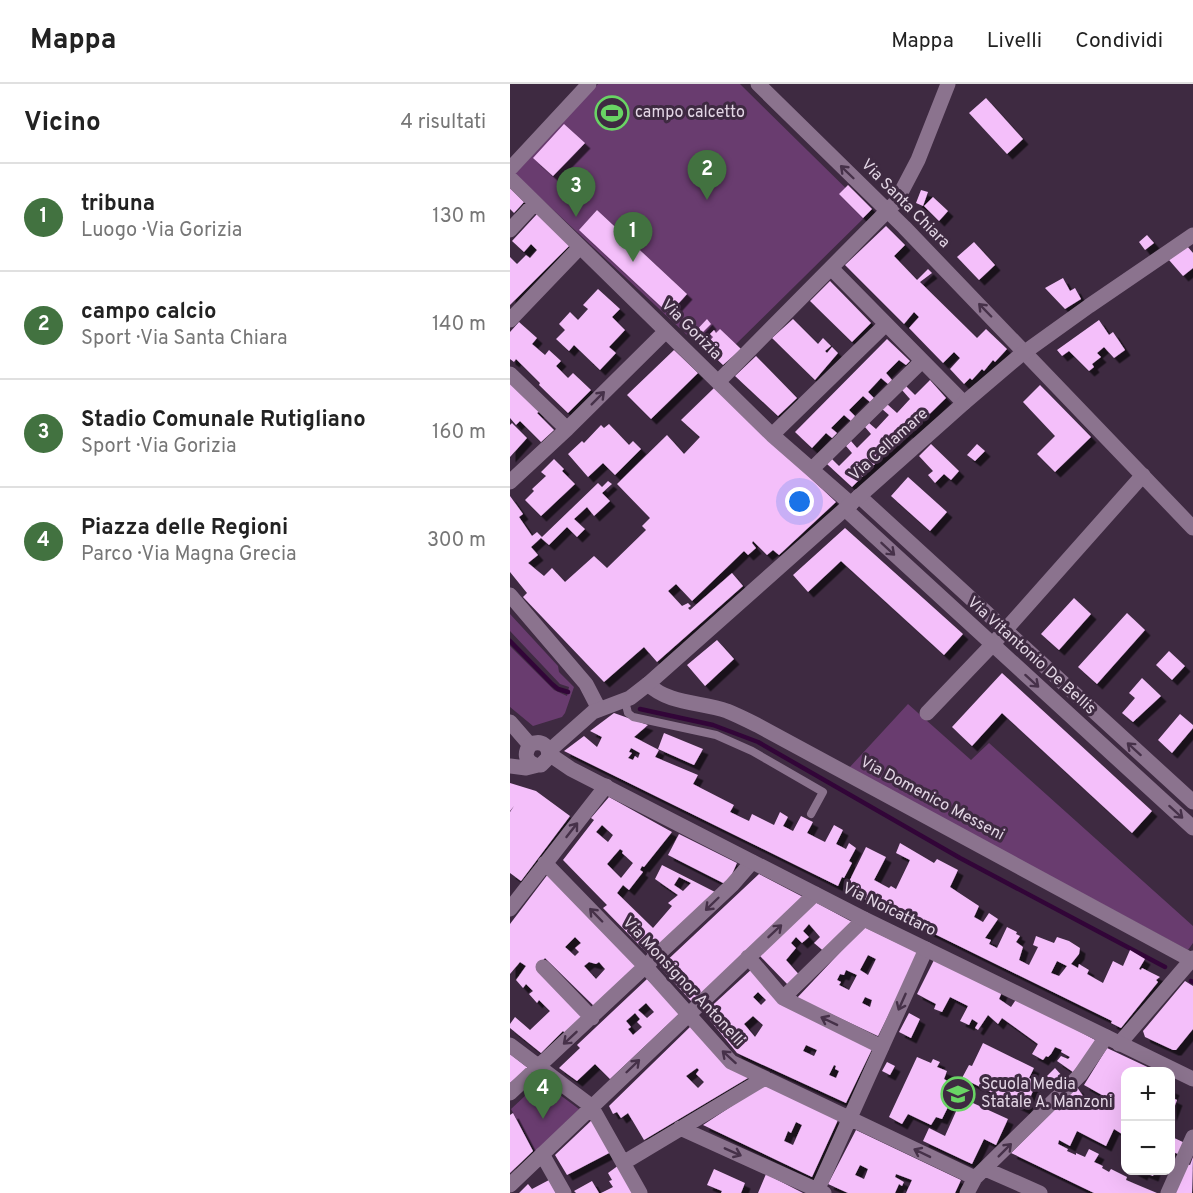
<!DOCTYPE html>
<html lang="it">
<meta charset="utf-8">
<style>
body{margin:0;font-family:Overpass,sans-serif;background:#f6f6f6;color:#222}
.controls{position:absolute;right:18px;bottom:18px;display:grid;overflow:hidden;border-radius:12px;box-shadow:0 6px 24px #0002}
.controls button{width:54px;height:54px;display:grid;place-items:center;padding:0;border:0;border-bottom:2px solid #e0e0e0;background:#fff;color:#222;font:30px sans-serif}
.you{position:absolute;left:290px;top:418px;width:21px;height:21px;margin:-15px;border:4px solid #fff;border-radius:50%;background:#1a73e8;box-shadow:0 0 0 9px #1a73e833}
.badge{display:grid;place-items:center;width:39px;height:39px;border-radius:50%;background:#427240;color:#fff;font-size:20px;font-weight:700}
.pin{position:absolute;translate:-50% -50px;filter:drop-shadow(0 2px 3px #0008)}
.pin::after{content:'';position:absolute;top:32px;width:21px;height:18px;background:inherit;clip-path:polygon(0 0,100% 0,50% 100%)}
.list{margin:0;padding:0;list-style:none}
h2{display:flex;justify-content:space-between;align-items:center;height:78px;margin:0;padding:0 24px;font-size:26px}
h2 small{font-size:20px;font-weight:400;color:#767676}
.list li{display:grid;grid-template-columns:39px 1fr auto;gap:18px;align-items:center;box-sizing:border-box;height:108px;padding:0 24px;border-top:2px solid #e0e0e0}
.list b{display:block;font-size:22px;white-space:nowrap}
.list p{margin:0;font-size:20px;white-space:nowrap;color:#767676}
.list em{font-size:20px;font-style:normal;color:#767676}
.map{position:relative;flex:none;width:683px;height:1109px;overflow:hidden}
header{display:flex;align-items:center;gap:36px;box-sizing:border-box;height:84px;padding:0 30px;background:#fff;border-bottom:2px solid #e0e0e0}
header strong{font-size:28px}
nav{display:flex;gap:33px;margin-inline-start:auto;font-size:21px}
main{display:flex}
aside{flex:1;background:#fff}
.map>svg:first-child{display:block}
</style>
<header>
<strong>Mappa</strong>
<nav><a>Mappa</a><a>Livelli</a><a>Condividi</a></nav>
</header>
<main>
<aside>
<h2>Vicino<small>4 risultati</small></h2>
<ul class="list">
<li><span class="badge">1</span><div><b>tribuna</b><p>Luogo · Via Gorizia</p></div><em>130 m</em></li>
<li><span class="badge">2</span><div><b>campo calcio</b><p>Sport · Via Santa Chiara</p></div><em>140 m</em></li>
<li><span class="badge">3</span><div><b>Stadio Comunale Rutigliano</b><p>Sport · Via Gorizia</p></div><em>160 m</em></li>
<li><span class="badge">4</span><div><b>Piazza delle Regioni</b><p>Parco · Via Magna Grecia</p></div><em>300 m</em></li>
</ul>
</aside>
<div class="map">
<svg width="683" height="1109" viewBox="0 0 683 1109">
<defs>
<filter id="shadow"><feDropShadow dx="5.5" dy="5.5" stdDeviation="0" flood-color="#0009"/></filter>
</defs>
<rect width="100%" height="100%" fill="#3e2a41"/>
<path fill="#693c6f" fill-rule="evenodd" d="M88,0H230L360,128L225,261L210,247L192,265L5,90ZM87,126L176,209L159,230L70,146Z
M0,530L48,582L49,588L64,603L55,629L52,633L23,642L0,623V562L44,606L57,612L59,603L50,600L0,547Z
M398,620L461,676L479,659L683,842V859L678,866L339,684Z
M31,997L69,1025L25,1068L1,1025Z"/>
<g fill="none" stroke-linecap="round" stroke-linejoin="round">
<path stroke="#320538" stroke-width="4.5" d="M0,557L42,600L48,605L58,608
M130,625L203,641L248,658L450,774L655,883
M681,897L683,898"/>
</g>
<path fill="#f4bffa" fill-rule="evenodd" filter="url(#shadow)" d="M476,14L513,55L497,70L459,29Z
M54,40L75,59L43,92L23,74Z
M338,101L362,125L353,134L329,110Z
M0,104L14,118L4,129L0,125Z
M411,106L418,108L413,122L406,119Z
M423,113L438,127L429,137L414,122Z
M87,126L177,210L159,230L69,146Z
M27,130L60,161L0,221V173L7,180L16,171L20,174L27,166L21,160L14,168L2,157Z
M376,142L395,161L384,172L407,196L418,185L422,189L410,198L467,254L476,245L497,265L485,278L483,276L474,287L472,285L462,296L460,294L454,300L440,285L450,274L444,268L433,279L399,244L409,233L404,228L394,240L335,181Z
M637,151L644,159L635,166L629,158Z
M464,158L485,181L469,196L447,173Z
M677,162L683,169V184L673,192L659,176Z
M553,194L560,207L565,204L571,215L555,225L535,204Z
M320,197L361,239L342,258L300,217Z
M88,205L110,225L102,233L115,246L99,263L106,269L90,286L64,261L59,267L46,255L55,246L49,240L60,228L68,236L78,225L73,221Z
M197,235L201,240L186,255L182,251Z
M283,235L308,260L313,254L321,262L315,267L317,269L322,263L328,269L305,296L262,254Z
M589,236L599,251L603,248L615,266L604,274L594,263L587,269L591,273L582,280L584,283L579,287L559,267L552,272L547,266Z
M9,238L27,254L22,260L35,271L39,266L51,277L46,282L58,294L63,289L81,306L58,329L29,301L30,299L6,275L4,278L0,275V248Z
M210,245L231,265L213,281L188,257L192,253L198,259L203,253L200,250L204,246L206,249Z
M377,255L400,277L396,281L389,276L376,289L382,296L378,300L371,294L358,308L364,314L360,318L353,312L339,326L345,332L341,337L334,331L321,344L327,349L322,354L316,349L302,364L285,348Z
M164,266L188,289L141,335L117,311Z
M246,272L287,314L268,332L225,292Z
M420,296L436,314L399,350L397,348L342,403L317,380L322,375L329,382L342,369L336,362L341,357L347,364L361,350L355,343L359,339L366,345L379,331L372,325L377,320L387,329L400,315L392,306L396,302L405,311Z
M0,298L30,327L27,329L44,346L31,358L10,337L6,341L0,334Z
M530,301L581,353L545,388L527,370L545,352L513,318Z
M204,304L326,418L269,471L263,466L257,471L243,457L242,459L246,464L238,471L234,467L182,517L166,500L158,507L172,522L178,519L181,522L178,524L180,526L222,489L233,502L147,578L134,563L94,598L13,513L17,509L0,488V412L13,430L9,433L22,452L27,448L32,453L88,399L92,403L98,397L102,400L92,409L100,417L84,432L77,423L64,435L75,445L67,453L57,443L39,461L31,454L32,453L21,463L28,471L18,479L34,492L42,484L55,498L84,472L97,484L136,446L132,442L140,434L107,400L157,351L174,370L190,353L171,336Z
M2,339L17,354L0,373V341Z
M99,340L119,361L123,357L131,365L105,391L93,379L78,393L58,370L72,357L74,359L91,341L94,344Z
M421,360L449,387L441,396L434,390L425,399L418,391L423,387L409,372Z
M467,360L475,367L465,377L457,371Z
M44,375L54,385L52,387L65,400L31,432L15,416L24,407L22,405L36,392L31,388Z
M398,393L437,428L420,447L381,412Z
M335,444L453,550L434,571L331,477L298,508L283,491Z
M564,514L581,530L549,566L531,550Z
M617,529L635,546L587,600L568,583Z
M207,556L224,575L195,602L177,581Z
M659,567L675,582L662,596L646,581Z
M492,589L642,727L622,749L492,629L462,662L442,643Z
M632,594L651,612L623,638L612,629L625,614L619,609Z
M104,629L138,641L124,653L149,666L145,673L188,691L183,700L224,721L220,728L239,737L242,730L264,741L270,728L278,733L273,742L283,747L291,732L303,738L297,749L315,758L324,741L333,746L326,760L336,765L339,759L346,764L339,777L342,779L334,794L332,793L328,802L54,667L74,652L87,663L92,653L80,647ZM121,664L130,669L128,674L125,672L123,676L118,674L122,669L119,668Z
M670,630L683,641V644L662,669L648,656Z
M154,649L193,665L184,681L148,665Z
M0,699L26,707L60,732L11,797L0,789V728L4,722L0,727Z
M99,713L162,748L134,783L132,782L130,786L133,788L119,806L113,801L107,809L143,844L162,822L158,819L168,811L145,795L152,781L205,808L139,871L93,824L97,821L53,776L84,736L81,734ZM92,741L103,751L98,758L86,748ZM110,765L113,767L112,769L123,779L111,794L97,780ZM169,793L181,799L173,807L164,801Z
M169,750L227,779L217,801L158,771Z
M390,759L424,779L427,775L448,786L440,803L469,822L464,833L473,838L479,829L488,835L475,854L481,856L479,860L487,864L497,843L507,848L506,850L510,852L506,858L513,863L509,876L519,881L528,863L523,861L526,852L544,859L547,853L559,857L570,864L569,870L561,880L568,884L569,880L579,886L577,890L593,899L603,877L613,882L620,866L635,875L629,885L631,886L632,884L650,893L646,896L648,898L611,944L601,939L602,937L335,806L356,763L376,773L364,796L379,804L381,802L386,805L400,776L386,769ZM547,877L557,882L549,892L541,889Z
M38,790L128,882L85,923L35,874L28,882L76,931L56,950L53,947L31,969L0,944V940L5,933L20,946L40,927L29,916L27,919L19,910L23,907L16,900L13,904L6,896L16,882L10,878L0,890V840ZM65,853L71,859L65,864L69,868L65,872L55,863ZM79,878L86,880L89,878L95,885L86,895L74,882Z
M249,790L293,813L182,918L150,883Z
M305,818L344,839L316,869L304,859L310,853L299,840L293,847L299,853L292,859L286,853L281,859L286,864L276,876L292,894L282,905L250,872Z
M354,843L400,865L411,866L368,952L287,914ZM358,871L366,875L358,891L350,886ZM336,886L347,891L339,906L329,901L331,898L327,896L330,890L334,891ZM355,913L362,916L360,923L352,919Z
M424,876L492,908L489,915L501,923L507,914L589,958L561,990L563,988L547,977L551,972L558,975L560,973L551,968L552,966L545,963L541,970L538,973L536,972L533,976L522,970L528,960L492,934L488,940L478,931L468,946L465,944L468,939L462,935L459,941L450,937L458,922L440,913L432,928L424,925L426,920L407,910Z
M243,884L363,963L336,1019L227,969L194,929ZM248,908L256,916L251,921L243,913ZM243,932L253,941L245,953L234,940ZM296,961L307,966L304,972L293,967ZM324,981L326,982L325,985L329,987L326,994L319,991Z
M137,895L170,929L100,995L85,980L67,997L49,984L70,964L67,961ZM136,919L144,928L137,934L128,926ZM125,929L130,935L127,938L132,943L123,951L118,945L121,943L116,937Z
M675,897L683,902V945L666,966H663L635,953L633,947Z
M399,929L410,935L401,954L389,948Z
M181,942L238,994L134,1056L118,1029L111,1034L107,1028L103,1030L99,1022ZM187,984L189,986L186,990L194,998L188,1004L176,992Z
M473,959L524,984L519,994L527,998L515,1025L452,994L459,981L462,982Z
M597,964L646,987H615V1043L612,1050L604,1045L596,1062L567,1047L560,1062L549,1056L548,1060L558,1065L557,1067L566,1071V1069L575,1073L579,1065L589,1070L584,1078L593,1082L592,1084L599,1088L601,1085L617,1093L616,1096L647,1109H584L501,1069L567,1003L573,1012L587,1022L592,1011L574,1001Z
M0,970L18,984L0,999Z
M407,973L421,979L423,975L430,978L427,983L437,987L434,995L442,1000L437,1016L441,1017L432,1035L426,1033L421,1041L398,1030L392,1040L379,1033Z
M377,978L385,982L380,991L372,987Z
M545,984L553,993L546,1001L537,992Z
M255,1000L328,1036L302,1093L193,1041ZM286,1038L292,1041L283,1061L274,1057L278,1047L281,1049Z
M660,1004L664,1006L661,1013L667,1016L661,1032Z
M452,1014L498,1035L486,1061L474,1055L462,1080L413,1057L419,1044L435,1052Z
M3,1029L23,1067L0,1089V1031Z
M83,1035L101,1068L57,1091L45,1071Z
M346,1046L451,1096L445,1109H396L402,1096L386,1090L385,1093L394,1098L392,1102L389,1100L385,1109H338L318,1100ZM350,1081L358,1085L354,1095L345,1091Z
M660,1052L675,1059L671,1071L660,1067Z
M683,1073L682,1109H662L675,1079L680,1081Z
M109,1081L125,1109H91L103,1103L99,1097L102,1096L98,1089Z
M204,1085L235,1099L231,1109H211L212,1107L197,1101Z
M622,1086H645L643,1092L633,1088L632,1091Z
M256,1090L293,1109H248Z
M39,1096L46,1109H9L18,1100L22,1105Z
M82,1097L89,1109H66L64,1107Z"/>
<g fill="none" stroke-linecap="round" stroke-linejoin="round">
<path stroke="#8b738e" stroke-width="8" d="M115,617L118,629L123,633L206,651L242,667L313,708L301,730"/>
<path stroke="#8b738e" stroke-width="15" d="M248,0L394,143L683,444
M0,85L79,0
M0,94L262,351L341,420
M0,146L25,119
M321,184L454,319
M0,236L70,163
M0,290L57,345
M208,298L386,118L408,76L438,0
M262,351L376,240
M302,385L412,277
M0,398L57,345L156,247
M349,412L683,718
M335,425L683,744
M0,511L76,600L89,625
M138,600C158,620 191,618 217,627C227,631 237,636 247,641L683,877
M417,629L482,561L633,391
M0,638L20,661
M35,779L136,883L221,978L465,1094
M0,825L96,702
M238,873L273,914L372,963
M33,883L82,934
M273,914L354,835
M609,960L683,874
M0,961L81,1022L130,1109
M0,1009L222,801L242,778
M170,1044L314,1109
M32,1070L54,1109
M113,1079L255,994
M475,1085L530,1109
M0,1101L305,810
M306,1109L416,865
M457,1109L465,1094L570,991L596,953
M658,1109L683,1053"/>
<path stroke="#8b738e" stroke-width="15" d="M39,667L83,628L120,614L138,600L454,319L508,273L579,222L683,151
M39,670L61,685L354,835L683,995
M25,681C15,677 14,669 20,661C31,655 41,662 38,674L31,681
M0,682L16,684L28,681"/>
</g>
<defs><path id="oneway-shaft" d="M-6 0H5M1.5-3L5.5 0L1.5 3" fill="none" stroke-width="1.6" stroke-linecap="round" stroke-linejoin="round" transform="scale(1.5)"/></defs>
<g stroke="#463149">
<use href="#oneway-shaft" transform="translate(337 88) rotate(-136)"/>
<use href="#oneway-shaft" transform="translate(475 226) rotate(-134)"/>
<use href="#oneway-shaft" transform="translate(88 314) rotate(-45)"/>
<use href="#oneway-shaft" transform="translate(378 465) rotate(43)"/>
<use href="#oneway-shaft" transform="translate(522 597) rotate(42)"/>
<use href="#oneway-shaft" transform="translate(624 665) rotate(-138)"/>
<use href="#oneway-shaft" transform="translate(666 728) rotate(42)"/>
<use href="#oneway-shaft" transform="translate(62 746) rotate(-52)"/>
<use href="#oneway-shaft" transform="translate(202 820) rotate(136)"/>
<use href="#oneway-shaft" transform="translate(86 831) rotate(-134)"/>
<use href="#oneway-shaft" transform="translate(265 847) rotate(-43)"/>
<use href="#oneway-shaft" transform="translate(392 918) rotate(114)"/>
<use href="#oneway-shaft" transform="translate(319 937) rotate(-154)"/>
<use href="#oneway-shaft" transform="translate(60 954) rotate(137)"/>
<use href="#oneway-shaft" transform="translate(219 973) rotate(-138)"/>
<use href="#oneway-shaft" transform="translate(123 982) rotate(-44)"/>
<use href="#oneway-shaft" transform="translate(495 1066) rotate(-45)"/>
<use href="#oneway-shaft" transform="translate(223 1068) rotate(24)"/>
<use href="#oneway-shaft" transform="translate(412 1069) rotate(-154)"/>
</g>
<defs>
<g id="stadium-ring" transform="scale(1.725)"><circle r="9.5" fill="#3e2a41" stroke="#69d464" stroke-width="1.5"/><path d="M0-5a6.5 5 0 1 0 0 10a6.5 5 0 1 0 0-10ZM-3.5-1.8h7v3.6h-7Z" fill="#69d464"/></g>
<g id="school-ring" transform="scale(1.725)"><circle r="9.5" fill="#3e2a41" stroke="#69d464" stroke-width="1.5"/><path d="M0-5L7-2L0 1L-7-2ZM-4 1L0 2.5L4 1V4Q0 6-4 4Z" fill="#69d464"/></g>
</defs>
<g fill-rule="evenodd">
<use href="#stadium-ring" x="102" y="29"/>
<use href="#school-ring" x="448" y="1010"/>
</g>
<g text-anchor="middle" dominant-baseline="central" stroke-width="6" stroke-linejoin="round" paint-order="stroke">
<g font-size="16" fill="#e3d6e5" stroke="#3e2a41" text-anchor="start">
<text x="125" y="29">campo calcetto</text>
<text x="471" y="1001">Scuola Media<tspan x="471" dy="18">Statale A. Manzoni</tspan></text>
</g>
<g font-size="16" fill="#e3d6e5" stroke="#3e2a41">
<text transform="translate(395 120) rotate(45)">Via Santa Chiara</text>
<text transform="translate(181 246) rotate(45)">Via Gorizia</text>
<text transform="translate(379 361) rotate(-42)">Via Cellamare</text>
<text transform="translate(521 572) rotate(42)">Via Vitantonio De Bellis</text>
<text transform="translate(422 715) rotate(28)">Via Domenico Messeni</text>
<text transform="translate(379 826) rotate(26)">Via Noicattaro</text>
<text transform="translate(173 898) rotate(47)">Via Monsignor Antonelli</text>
</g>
</g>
</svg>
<div class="controls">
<button>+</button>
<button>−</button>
</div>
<div class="you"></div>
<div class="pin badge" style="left:123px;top:178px">1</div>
<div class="pin badge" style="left:197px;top:116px">2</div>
<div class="pin badge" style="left:66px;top:133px">3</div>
<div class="pin badge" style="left:33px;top:1035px">4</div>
</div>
</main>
